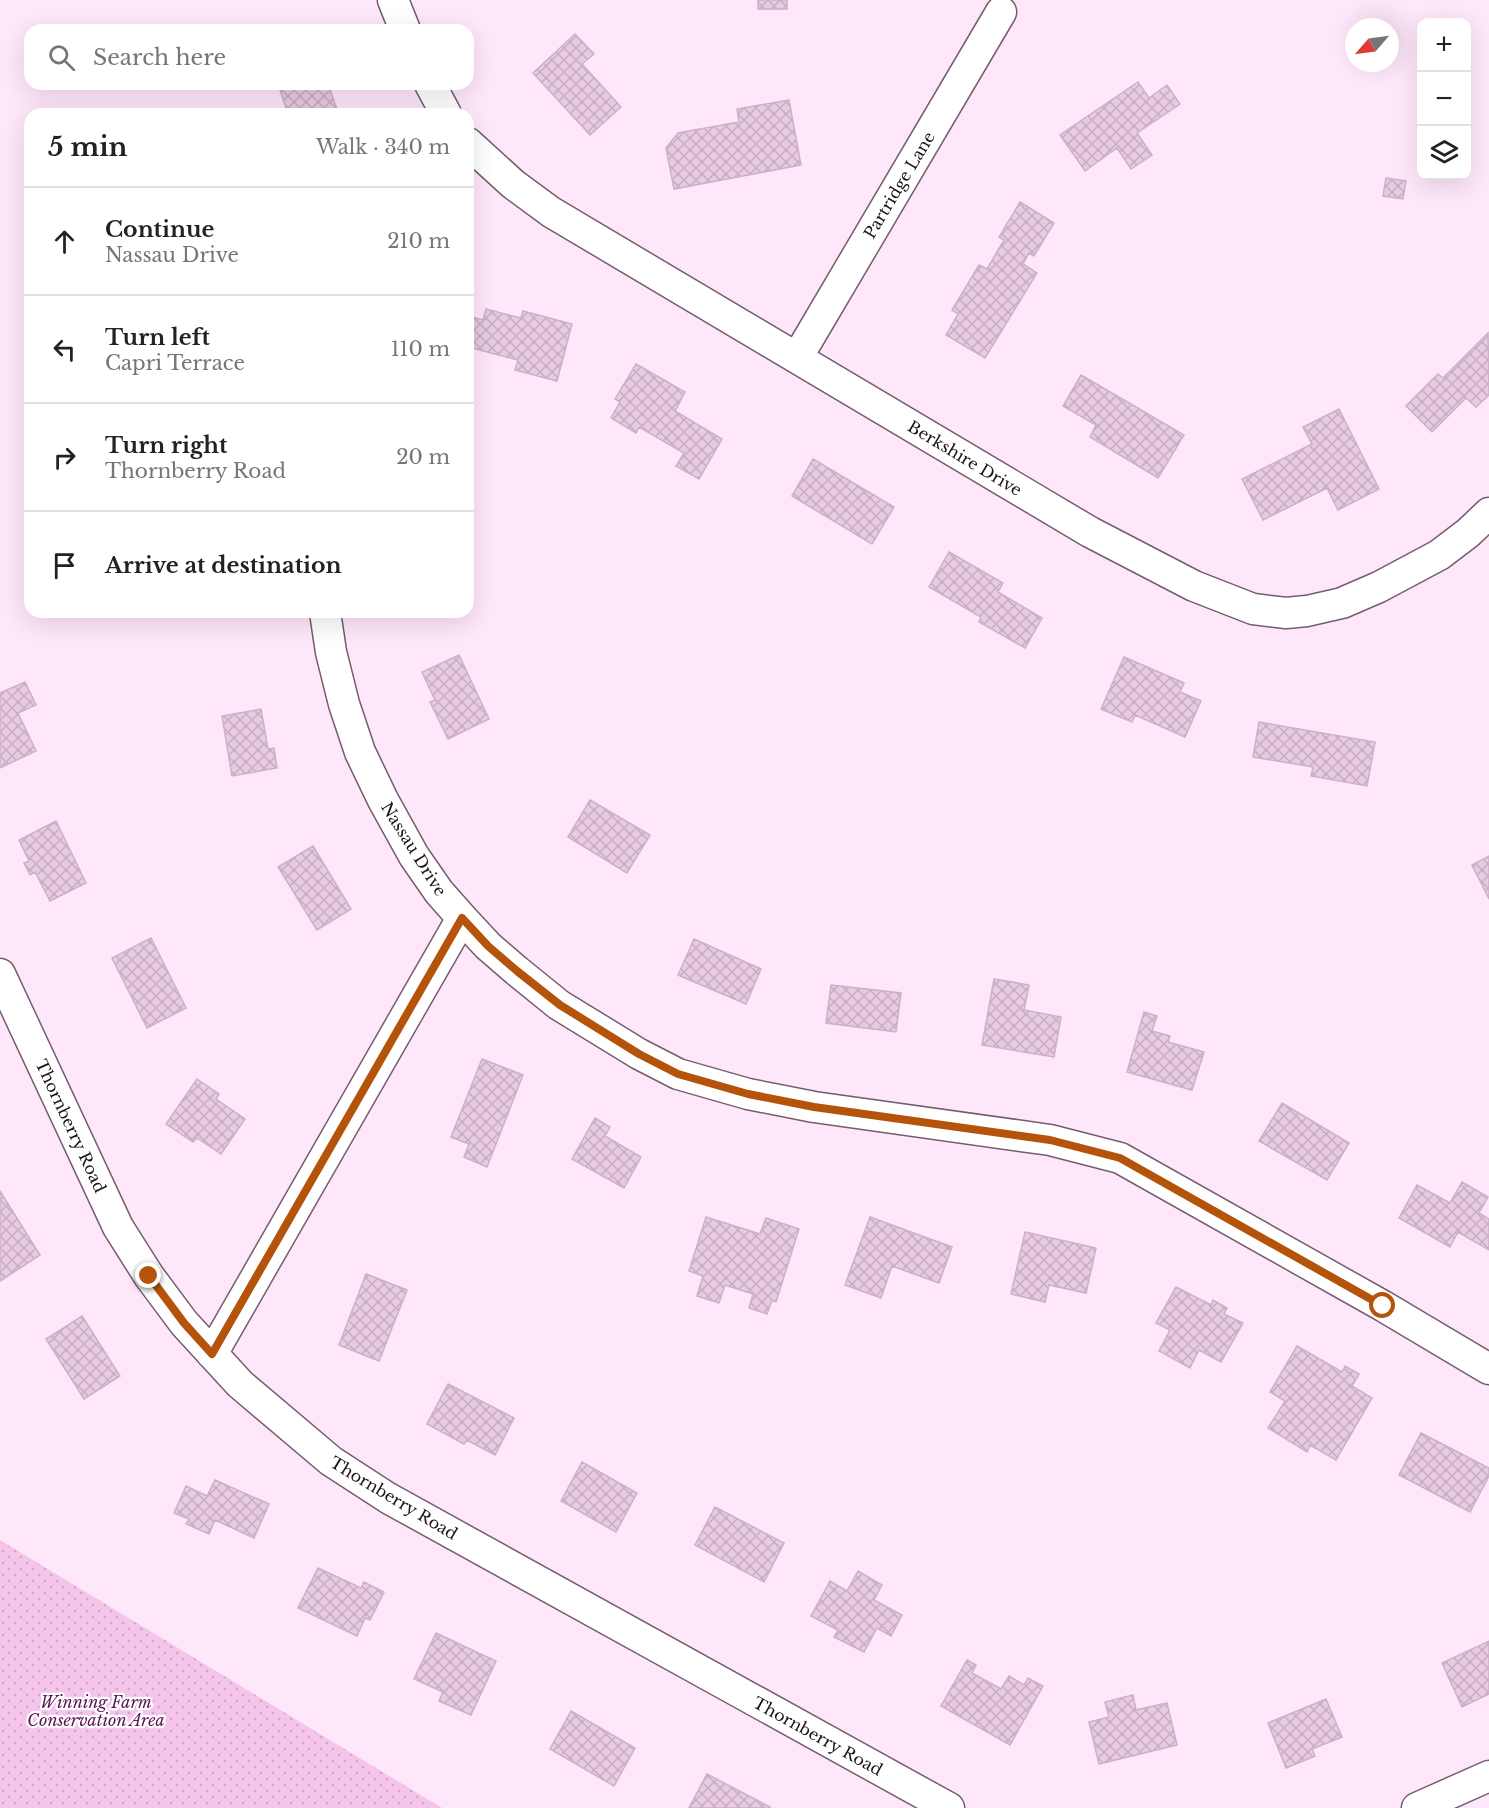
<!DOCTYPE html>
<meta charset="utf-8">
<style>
body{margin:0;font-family:"Libre Baskerville",serif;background:#f6f6f6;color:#222}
.controls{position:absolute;right:18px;top:18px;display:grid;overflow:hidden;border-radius:12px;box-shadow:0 6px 24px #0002}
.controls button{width:54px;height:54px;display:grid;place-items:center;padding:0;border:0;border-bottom:2px solid #e0e0e0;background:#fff;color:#222;font:30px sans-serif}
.compass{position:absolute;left:1345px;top:18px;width:54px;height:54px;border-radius:50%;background:#fff;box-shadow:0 6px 24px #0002;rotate:242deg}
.stop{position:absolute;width:18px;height:18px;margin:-14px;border:4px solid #b45309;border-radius:50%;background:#fff}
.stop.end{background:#b45309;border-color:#fff;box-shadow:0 2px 6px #0008}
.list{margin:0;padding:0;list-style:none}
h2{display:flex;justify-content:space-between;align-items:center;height:78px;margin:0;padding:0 24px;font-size:26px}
h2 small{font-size:20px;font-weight:400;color:#767676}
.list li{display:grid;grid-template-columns:39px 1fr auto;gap:18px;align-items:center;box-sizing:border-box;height:108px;padding:0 24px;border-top:2px solid #e0e0e0}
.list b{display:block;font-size:22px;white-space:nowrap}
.list p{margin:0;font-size:20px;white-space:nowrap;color:#767676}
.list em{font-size:20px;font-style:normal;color:#767676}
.icon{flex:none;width:33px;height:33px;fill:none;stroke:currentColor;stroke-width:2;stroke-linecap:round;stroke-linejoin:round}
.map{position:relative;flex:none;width:1489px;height:1808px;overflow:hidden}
.search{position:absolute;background:#fff;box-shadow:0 6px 24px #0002;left:24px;top:24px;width:450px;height:66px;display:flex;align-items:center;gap:15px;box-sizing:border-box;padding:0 21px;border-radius:18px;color:#767676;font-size:22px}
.panel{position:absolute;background:#fff;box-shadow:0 6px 24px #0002;left:24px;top:108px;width:450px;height:510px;border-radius:18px}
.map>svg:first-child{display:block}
</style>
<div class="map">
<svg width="1489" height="1808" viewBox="0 0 1489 1808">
<defs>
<pattern id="park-dots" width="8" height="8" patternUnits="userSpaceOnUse" patternTransform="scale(1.5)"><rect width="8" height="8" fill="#f4c4eb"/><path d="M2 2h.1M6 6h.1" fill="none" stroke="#d1a8c9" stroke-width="1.8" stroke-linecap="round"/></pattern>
<pattern id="building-cross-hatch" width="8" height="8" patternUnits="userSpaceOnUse" patternTransform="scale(1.5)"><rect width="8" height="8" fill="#e8cbe2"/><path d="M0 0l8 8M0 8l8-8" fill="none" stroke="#c7adc1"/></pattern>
</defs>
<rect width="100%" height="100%" fill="#ffe7fa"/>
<path fill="url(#park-dots)" d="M0,1540L442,1808H0Z"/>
<path fill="url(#building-cross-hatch)" stroke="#cdb0c7" stroke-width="1.5" d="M758,0H787V9H758Z
M575,34L594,54L582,64L621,107L590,135L533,73Z
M1138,82L1149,98L1167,85L1180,104L1137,133L1152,155L1131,169L1117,148L1085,171L1060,135Z
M278,84H328L337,109L323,114H288Z
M789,100L801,165L674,189L666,148L678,133L739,122L737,109Z
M1386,178L1406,181L1403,199L1383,196Z
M1020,202L1054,223L1034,256L1029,253L1023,264L1037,273L985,358L946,335L958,314L952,310L979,265L987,269L1004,240L999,237Z
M486,309L521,318L523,311L572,324L557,381L515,370L518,360L468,347V316L483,320Z
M1488,333L1489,395L1476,407L1466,398L1432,432L1406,406L1438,374L1443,378Z
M636,364L685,392L675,411L722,439L699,479L676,466L684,453L639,427L636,433L611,418L620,402L615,399Z
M1081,375L1184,435L1158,478L1090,437L1096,425L1063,406Z
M1339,409L1379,489L1338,510L1327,488L1263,520L1242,479L1312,444L1303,427Z
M813,459L894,507L872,544L792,496Z
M949,552L1003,583L998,592L1042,618L1025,648L979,622L981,617L929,587Z
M459,655L489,719L448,739L430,702L435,700L422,672Z
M1124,657L1184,683L1180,692L1201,701L1185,737L1135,715L1132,722L1101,709Z
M25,682L36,705L18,713L36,751L0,768V693Z
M261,709L268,749L274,748L277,768L232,776L222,716Z
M1259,722L1375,742L1367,786L1311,776L1313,767L1253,757Z
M590,800L650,835L627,873L568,837Z
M56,821L86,883L50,901L35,872L30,875L24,863L29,861L19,840Z
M313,846L351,909L317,930L278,867Z
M1489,856V899L1472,865Z
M151,938L186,1008L147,1028L112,958Z
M694,939L761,969L746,1004L678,975Z
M994,979L1029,985L1024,1010L1061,1017L1054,1057L982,1045Z
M831,985L901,993L896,1032L826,1023Z
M1144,1012L1157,1016L1152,1031L1170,1036L1168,1042L1204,1052L1192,1090L1127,1072Z
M482,1059L523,1075L487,1167L464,1157L469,1144L451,1137Z
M197,1079L219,1094L216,1099L245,1119L221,1154L197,1138L193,1142L166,1124Z
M1282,1103L1349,1143L1327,1180L1259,1141Z
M595,1118L610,1127L605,1136L641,1157L624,1188L572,1159Z
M1462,1182L1488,1197L1479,1213L1489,1219V1250L1458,1232L1450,1247L1399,1218L1417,1185L1450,1203Z
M0,1191L40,1255L0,1281Z
M706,1217L760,1234L766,1218L799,1229L776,1302L772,1300L767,1314L749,1308L753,1294L725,1285L719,1303L697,1296L703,1276L689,1271Z
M870,1217L952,1247L939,1283L892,1266L881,1298L845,1285Z
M1025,1232L1096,1248L1086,1293L1049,1285L1045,1302L1011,1294Z
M366,1274L407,1290L379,1361L339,1345Z
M1176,1287L1211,1305L1213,1300L1227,1308L1224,1314L1243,1323L1221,1362L1199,1350L1190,1368L1159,1351L1170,1330L1156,1323Z
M82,1316L120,1376L84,1399L46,1339Z
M1297,1346L1342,1372L1345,1366L1359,1374L1352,1386L1372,1398L1336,1460L1310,1445L1307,1452L1268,1428L1285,1401L1270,1392Z
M448,1384L514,1418L495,1455L467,1440L464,1444L427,1424Z
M1421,1433L1489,1468V1476L1470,1512L1399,1475Z
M582,1462L637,1493L616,1532L561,1501Z
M215,1480L269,1504L254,1538L215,1520L209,1534L186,1524L189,1519L174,1513L186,1486L207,1496Z
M715,1507L784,1543L764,1582L695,1545Z
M318,1568L361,1588L364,1582L384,1592L370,1620L365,1618L357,1636L298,1608Z
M858,1571L882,1585L874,1600L902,1615L891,1636L877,1628L864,1652L834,1637L838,1630L811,1616L830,1581L847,1591Z
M436,1633L496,1661L471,1715L439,1701L443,1692L414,1679Z
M1489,1641V1694L1462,1707L1442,1663Z
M967,1660L976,1665L972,1673L1001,1689L1009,1676L1024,1685L1028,1678L1043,1686L1010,1745L941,1706Z
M1133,1695L1136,1710L1167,1703L1177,1745L1099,1764L1089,1722L1109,1717L1105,1702Z
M1326,1699L1342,1737L1312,1749L1315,1756L1286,1768L1268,1723Z
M571,1711L635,1748L614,1786L550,1749Z
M707,1774L770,1807V1808H689Z"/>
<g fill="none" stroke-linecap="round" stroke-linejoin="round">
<g stroke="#755c70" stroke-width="33">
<path id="minor" d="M393,0L405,30
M430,84L446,114
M468,143L513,184L551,212L1090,532L1194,586L1253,609L1286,613L1307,611L1342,603L1379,587L1439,555L1468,533L1489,513
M797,358L1001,12
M325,612L331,652L344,704L360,752L383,800L414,856L439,892L462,918L488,946L517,971L559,1005L639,1054L678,1074L748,1094L814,1107L1050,1140L1120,1158L1383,1306L1489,1369
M0,974L118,1227L149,1276L184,1323L240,1384L331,1461L388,1498L949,1808
M212,1354L462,918
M1417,1808L1489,1776"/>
</g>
<use href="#minor" stroke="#fff" stroke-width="30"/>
</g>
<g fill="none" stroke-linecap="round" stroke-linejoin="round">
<path stroke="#b45309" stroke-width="8" d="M149,1276L184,1323L212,1354L462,918L488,946L517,971L560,1005L639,1054L678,1074L748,1094L814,1107L1050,1140L1120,1158L1383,1306"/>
</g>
<g text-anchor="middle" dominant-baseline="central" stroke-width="4.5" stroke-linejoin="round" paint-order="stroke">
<g font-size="16" fill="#1e141c" stroke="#fff">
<text transform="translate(899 185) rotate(-59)">Partridge Lane</text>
<text transform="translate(965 458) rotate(31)">Berkshire Drive</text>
<text transform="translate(414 849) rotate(58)">Nassau Drive</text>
<text transform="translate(71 1126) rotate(65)">Thornberry Road</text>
<text transform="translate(394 1498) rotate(31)">Thornberry Road</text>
<text transform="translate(818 1736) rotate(29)">Thornberry Road</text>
</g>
<g font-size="16" font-style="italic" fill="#581551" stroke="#fff">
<text x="96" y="1702">Winning Farm<tspan x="96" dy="18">Conservation Area</tspan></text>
</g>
</g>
</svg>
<div class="controls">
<button>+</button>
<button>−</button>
<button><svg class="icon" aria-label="layers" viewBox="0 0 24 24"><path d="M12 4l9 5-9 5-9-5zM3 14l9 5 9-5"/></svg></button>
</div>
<svg class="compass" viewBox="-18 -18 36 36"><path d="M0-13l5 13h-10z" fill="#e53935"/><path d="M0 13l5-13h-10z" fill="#767676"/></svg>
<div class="stop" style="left:1383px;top:1306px"></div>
<div class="stop end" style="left:149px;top:1276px"></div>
<div class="search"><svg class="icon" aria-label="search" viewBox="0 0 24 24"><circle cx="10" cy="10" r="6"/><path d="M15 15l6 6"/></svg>Search here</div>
<section class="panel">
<h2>5 min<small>Walk · 340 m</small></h2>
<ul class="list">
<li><svg class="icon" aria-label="ahead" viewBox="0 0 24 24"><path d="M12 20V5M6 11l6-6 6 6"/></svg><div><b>Continue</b><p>Nassau Drive</p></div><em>210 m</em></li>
<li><svg class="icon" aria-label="left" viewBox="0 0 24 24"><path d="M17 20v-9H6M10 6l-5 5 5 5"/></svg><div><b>Turn left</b><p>Capri Terrace</p></div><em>110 m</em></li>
<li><svg class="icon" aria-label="right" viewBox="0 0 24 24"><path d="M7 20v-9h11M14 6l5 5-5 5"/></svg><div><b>Turn right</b><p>Thornberry Road</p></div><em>20 m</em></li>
<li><svg class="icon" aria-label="arrive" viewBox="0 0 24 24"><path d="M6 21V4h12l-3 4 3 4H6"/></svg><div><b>Arrive at destination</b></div></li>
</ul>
</section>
</div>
